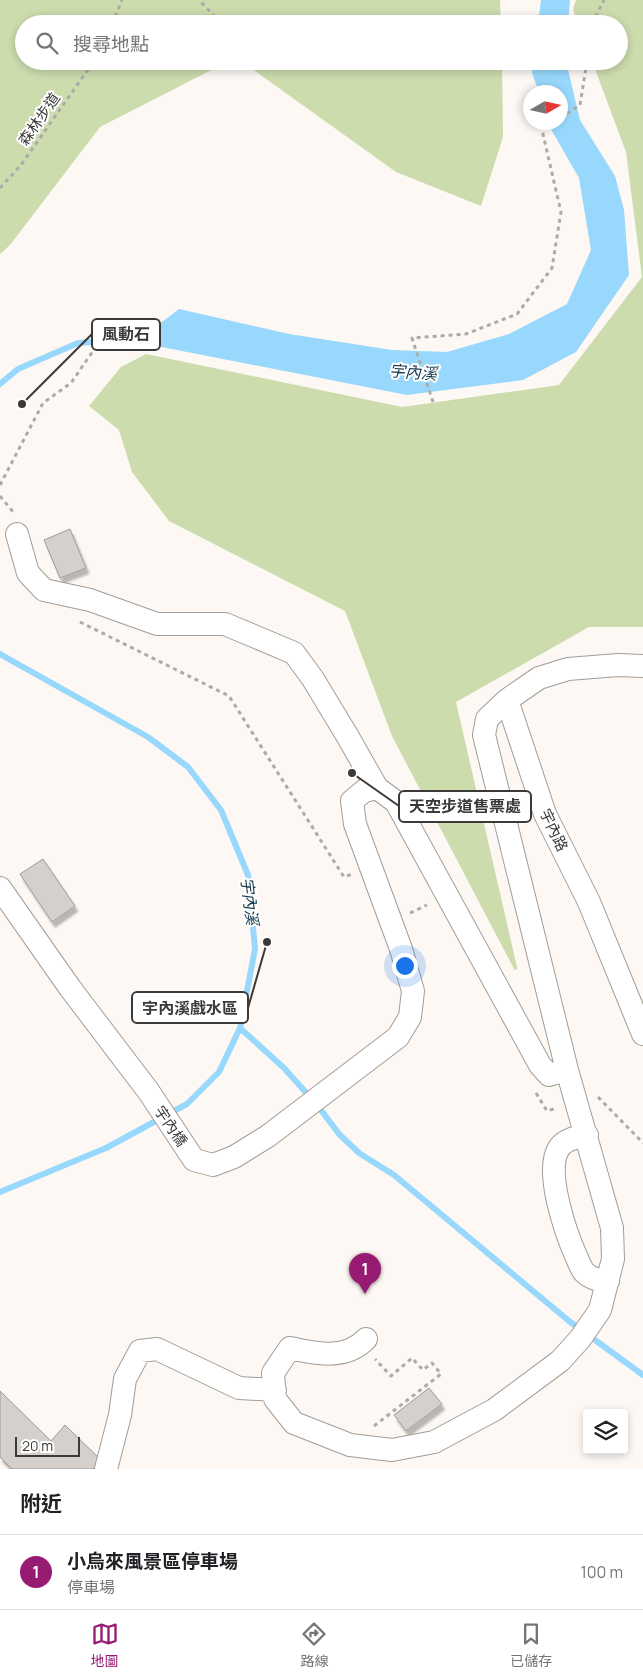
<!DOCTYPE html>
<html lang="zh-TW">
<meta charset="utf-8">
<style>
body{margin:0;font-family:Manrope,"Noto Sans TC",sans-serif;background:#f6f6f6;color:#202124}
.controls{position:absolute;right:15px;bottom:15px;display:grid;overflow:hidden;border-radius:5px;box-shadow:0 2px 8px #0003}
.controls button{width:45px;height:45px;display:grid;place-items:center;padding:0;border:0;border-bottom:1px solid #e0e0e0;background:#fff;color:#202124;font:25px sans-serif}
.compass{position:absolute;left:523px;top:85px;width:45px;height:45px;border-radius:50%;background:#fff;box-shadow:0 2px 8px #0003;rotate:81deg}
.scale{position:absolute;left:15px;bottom:12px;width:65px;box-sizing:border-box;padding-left:5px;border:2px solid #3c3a38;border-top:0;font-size:14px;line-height:18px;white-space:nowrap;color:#3c3a38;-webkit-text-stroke:4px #fff;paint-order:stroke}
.you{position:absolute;left:404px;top:965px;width:18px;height:18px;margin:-12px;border:4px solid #fff;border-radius:50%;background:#1a73e8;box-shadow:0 0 0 8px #1a73e833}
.badge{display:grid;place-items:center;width:32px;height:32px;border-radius:50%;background:#981b73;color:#fff;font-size:16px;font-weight:700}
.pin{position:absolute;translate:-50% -41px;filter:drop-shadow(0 1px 2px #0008)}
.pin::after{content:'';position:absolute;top:26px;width:18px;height:15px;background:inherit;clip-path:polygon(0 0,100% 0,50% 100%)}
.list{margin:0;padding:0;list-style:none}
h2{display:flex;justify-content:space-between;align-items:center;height:65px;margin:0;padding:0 20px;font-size:21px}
h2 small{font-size:16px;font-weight:400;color:#757577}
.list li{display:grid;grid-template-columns:32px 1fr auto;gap:15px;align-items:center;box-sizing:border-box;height:75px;padding:0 20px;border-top:1px solid #e0e0e0}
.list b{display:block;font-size:19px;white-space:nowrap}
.list p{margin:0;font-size:16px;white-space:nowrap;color:#757577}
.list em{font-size:16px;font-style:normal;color:#757577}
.icon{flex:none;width:28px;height:28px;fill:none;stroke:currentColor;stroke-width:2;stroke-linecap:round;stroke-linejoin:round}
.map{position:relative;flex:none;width:643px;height:1469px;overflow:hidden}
.search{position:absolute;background:#fff;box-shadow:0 2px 8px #0003;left:15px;right:15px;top:15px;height:55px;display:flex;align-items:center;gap:12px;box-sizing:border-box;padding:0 18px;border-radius:28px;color:#757577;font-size:19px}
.sheet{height:140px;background:#fff}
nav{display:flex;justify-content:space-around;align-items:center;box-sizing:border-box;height:70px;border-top:1px solid #e0e0e0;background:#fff;font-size:14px;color:#757577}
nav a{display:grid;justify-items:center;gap:2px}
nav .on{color:#981b73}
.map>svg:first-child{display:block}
</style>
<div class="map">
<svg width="643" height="1469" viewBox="0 0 643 1469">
<defs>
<filter id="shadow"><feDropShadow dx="3" dy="5.5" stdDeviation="1" flood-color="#0004"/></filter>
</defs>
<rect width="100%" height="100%" fill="#fdf8f3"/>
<path fill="#ccdcad" d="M0,0H500L501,24H24V61H229L100,127L10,245L0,254Z
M576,0H643V627H589L456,702L517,967V970L514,969L392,736L345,611L169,521L132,472L119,430L89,406L121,367L146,354L402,407L559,385L642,277L626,152L592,61H619V24H578L573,9Z
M241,61H502L503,137L481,206L396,172Z"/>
<path fill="#98d8fc" d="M541,0H570L568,24H538Z
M533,61H566L580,120L615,176L624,210L629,275L576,352L523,380L407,395L136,342L179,309L289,334L392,350L447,352L509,334L567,304L591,250L579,178L552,131L549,123L560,122V92H539L532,73Z"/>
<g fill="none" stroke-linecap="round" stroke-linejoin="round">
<path stroke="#98d8fc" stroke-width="6" d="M0,384L18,369L78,343L148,338
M0,654L148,737L188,767L221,810L248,875L255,949L240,1028L219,1072L187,1104L106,1148L0,1192
M240,1028L284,1068L318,1106L339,1134L359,1153L394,1175L569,1321L643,1375"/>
</g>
<path fill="#d5d0cb" stroke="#9f9a96" filter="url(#shadow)" d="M70,529L86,568L60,578L44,540Z
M43,859L75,906L52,922L20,874Z
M429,1388L442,1404L406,1431L394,1415Z
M0,1391L51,1441L65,1425L102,1461L93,1469H12L0,1457Z"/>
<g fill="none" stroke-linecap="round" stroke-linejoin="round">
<g stroke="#a19d98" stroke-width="24">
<path id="minor" d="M17,534L28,573L44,590L90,600L157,624H225L294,653L313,679L348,737L377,788
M507,700L545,814L589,902L643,1034
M0,888L70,988L149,1092L194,1160L213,1165L234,1157L268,1136L398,1037L410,1017L413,991L401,949L355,824L352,801L364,791L377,788L396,802L540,1065L549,1075L567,1070
M587,1135C578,1137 565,1139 559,1148C544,1171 566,1234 577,1258C579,1263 581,1268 584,1272C591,1279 599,1280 608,1281
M366,1339C346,1360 316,1354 290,1348L273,1373L275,1399L294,1423L350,1445L392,1450L434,1442L494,1410L560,1361L580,1339L600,1310L613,1259L612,1228L567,1070L484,735L487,719L507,700L539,678L568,669L618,665L643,666
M106,1469L120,1415L125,1379L140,1351L157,1349L239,1388L275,1390"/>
</g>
<path stroke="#aeaba7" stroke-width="3" stroke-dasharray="4 4" stroke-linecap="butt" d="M112,24L122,0
M188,24L217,19L199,0
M592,24L604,0
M560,118L580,105L587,61
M0,188L21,165L94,61
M433,402L412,338L466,334L517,314L552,268L561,212L542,130L553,122
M0,485L43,403L71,383L93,351
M0,496L14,513
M80,622L229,696L344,877L352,874
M410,913L427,905
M536,1093L547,1111L557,1108
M598,1097L643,1143
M374,1426L441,1374L432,1363L423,1370L412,1358L391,1376L375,1359"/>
<use href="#minor" stroke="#fff" stroke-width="22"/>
</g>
<g text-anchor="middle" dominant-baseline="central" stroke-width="4" stroke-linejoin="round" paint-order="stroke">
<g font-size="15" fill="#3c3a38" stroke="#fff">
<text transform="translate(39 119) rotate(-55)">森林步道</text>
<text transform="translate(554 830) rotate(65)">宇內路</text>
<text transform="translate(171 1126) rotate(56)">宇內橋</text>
</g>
<g font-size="16" font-style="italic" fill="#14394c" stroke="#fff">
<text transform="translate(413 372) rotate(4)">宇內溪</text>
<text transform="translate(250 901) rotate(83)">宇內溪</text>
</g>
</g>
<path fill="none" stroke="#3c3a38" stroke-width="2" d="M22 404L92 334M352 773L399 806M267 942L248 1008"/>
<g fill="#3c3a38" stroke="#fff" stroke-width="2">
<circle cx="22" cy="404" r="5"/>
<circle cx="352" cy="773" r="5"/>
<circle cx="267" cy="942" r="5"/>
</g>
<g fill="#fff" stroke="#3c3a38" stroke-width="2">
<rect x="92" y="319" width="68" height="31" rx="5"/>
<rect x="399" y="791" width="132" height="31" rx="5"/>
<rect x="132" y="992" width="116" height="31" rx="5"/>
</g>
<g font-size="16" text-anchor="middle" font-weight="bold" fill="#3c3a38">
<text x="126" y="340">風動石</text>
<text x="465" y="812">天空步道售票處</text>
<text x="190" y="1014">宇內溪戲水區</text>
</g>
</svg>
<div class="controls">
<button><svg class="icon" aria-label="layers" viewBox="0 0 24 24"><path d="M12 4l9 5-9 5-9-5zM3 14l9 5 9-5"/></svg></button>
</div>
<svg class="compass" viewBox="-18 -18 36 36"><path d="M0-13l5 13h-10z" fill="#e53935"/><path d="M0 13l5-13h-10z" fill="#757577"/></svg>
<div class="scale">20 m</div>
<div class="you"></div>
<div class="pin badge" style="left:365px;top:1294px">1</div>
<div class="search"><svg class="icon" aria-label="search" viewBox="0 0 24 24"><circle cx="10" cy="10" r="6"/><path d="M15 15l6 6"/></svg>搜尋地點</div>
</div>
<section class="sheet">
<h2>附近<small></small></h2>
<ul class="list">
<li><span class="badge">1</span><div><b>小烏來風景區停車場</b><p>停車場</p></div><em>100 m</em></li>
</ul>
</section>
<nav>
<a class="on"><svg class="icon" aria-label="map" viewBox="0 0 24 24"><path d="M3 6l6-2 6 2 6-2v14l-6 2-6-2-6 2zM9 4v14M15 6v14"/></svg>地圖</a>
<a><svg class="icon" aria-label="directions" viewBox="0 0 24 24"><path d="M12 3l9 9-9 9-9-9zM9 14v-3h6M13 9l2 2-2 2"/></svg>路線</a>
<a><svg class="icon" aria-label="saved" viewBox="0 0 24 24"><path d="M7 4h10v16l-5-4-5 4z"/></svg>已儲存</a>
</nav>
